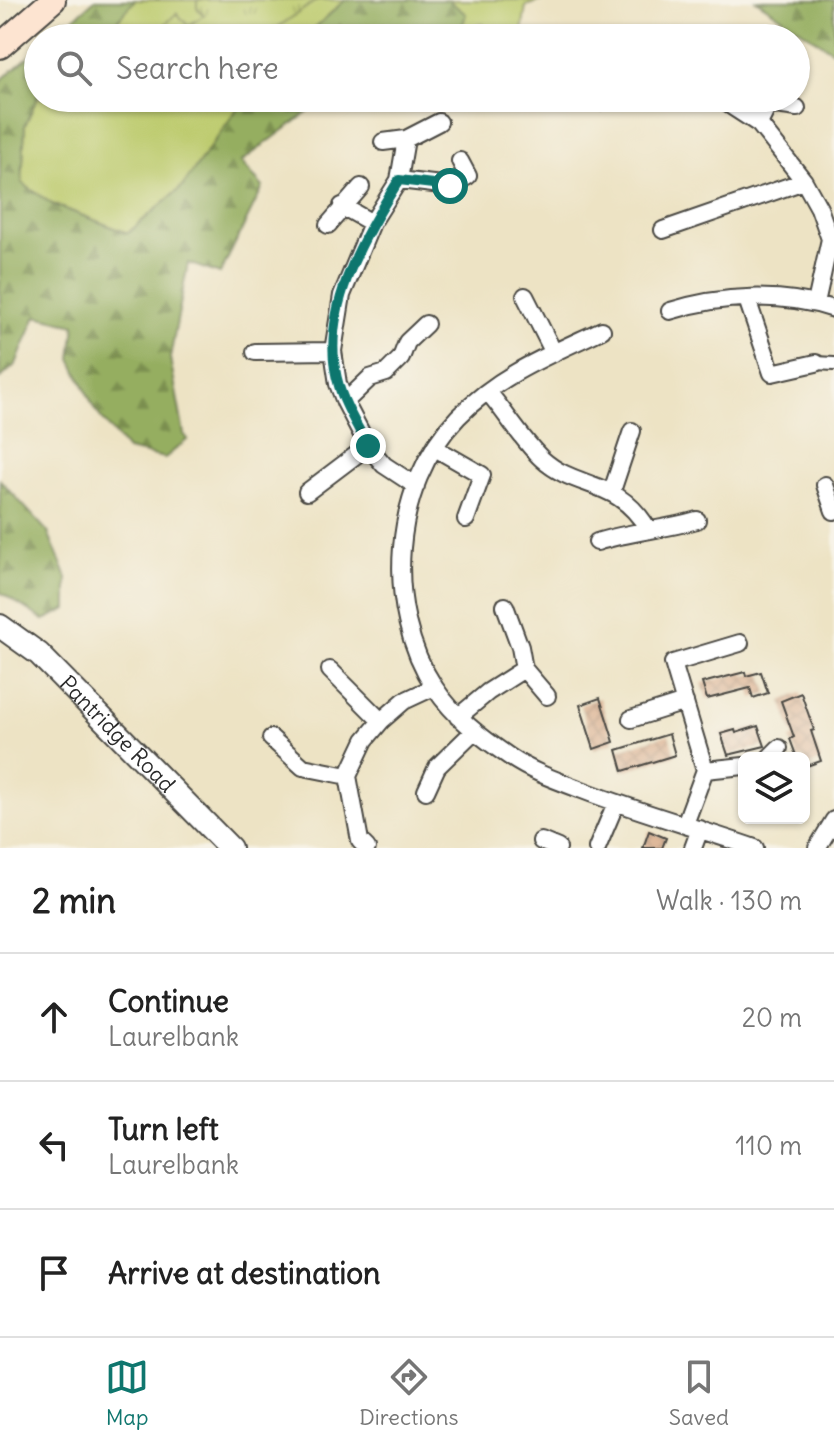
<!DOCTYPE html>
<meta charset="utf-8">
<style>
body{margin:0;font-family:Delius,sans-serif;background:#f2f2f2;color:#222}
.controls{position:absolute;right:24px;bottom:24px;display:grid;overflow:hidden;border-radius:12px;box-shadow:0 2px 6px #0004}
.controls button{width:72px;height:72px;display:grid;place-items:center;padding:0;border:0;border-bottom:2px solid #e0e0e0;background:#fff;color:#222;font:40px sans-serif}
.stop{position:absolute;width:24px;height:24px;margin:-18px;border:6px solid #0f766e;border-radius:50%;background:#fff}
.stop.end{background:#0f766e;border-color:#fff;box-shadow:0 2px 8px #0008}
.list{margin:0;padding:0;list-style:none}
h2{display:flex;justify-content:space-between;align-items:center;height:104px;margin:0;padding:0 32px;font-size:34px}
h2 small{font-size:26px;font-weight:400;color:#767676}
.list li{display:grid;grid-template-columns:52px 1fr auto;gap:24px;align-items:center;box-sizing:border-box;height:128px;padding:0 32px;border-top:2px solid #e0e0e0}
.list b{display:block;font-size:30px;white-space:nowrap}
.list p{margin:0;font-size:26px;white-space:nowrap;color:#767676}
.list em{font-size:26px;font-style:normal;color:#767676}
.icon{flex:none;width:44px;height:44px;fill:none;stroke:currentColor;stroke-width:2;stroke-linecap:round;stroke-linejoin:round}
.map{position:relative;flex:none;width:834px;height:848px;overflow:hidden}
.search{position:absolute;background:#fff;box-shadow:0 2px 6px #0004;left:24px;right:24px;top:24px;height:88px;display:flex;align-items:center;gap:20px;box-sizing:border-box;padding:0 28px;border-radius:44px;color:#767676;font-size:30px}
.sheet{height:488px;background:#fff}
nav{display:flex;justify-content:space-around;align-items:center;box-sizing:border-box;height:112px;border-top:2px solid #e0e0e0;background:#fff;font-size:22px;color:#767676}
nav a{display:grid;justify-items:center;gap:4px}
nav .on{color:#0f766e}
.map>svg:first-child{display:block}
</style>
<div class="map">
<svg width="834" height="848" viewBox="0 0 834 848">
<defs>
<pattern id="forest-firs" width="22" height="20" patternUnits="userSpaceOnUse" patternTransform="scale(2)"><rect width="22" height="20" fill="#95ae60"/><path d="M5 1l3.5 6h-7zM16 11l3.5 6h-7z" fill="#7a8e4f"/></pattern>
<pattern id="park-tufts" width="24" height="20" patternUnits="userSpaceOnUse" patternTransform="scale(2)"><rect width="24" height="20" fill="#bcca6c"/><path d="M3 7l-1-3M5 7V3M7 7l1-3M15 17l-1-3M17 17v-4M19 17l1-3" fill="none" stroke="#99a459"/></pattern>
<pattern id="building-cross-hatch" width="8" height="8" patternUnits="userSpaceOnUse" patternTransform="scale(2)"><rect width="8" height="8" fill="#d5a37e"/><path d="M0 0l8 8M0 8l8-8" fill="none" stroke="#ad8567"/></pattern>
</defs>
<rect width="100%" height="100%" fill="#f7f3e8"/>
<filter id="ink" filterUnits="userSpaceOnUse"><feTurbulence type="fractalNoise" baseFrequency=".0125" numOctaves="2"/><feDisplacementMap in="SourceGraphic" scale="16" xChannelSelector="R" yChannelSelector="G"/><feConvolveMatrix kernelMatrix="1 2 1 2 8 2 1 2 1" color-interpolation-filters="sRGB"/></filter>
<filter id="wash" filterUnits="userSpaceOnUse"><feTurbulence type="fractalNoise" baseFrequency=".006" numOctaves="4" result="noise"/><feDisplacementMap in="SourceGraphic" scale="32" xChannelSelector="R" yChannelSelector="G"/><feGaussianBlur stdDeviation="1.8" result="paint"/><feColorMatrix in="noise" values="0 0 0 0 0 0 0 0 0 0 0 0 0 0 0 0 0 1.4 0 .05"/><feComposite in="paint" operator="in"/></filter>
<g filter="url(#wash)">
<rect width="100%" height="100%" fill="#ede3c4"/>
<path fill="#bcca6c" stroke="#747a4c" stroke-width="2" d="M135,0H345L304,38H102Z
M448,0H543L526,6L521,38H485L483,23L461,31L465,14Z
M38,96V98H245L182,187L128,233L52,204L22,183L25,125Z"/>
<path fill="url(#forest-firs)" stroke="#606c46" stroke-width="2" d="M95,0H135L102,38H51Z
M345,0H448L466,14L461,31L419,38H304Z
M756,0H834V52Z
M38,49V96L25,125L22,183L52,204L128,233L182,187L245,98H327L241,162L263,187L220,274L188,263L170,358L184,434L188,439L165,458L127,450L95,410L71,359L75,325L36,316L16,364L0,379V81Z
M0,480L48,532L67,578V609L44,620L0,592Z"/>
<path fill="url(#park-tufts)" stroke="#747a4c" stroke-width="2" d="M197,0H317L262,38H151L177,13L188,26L204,15L197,8Z"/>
<g id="blocks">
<path fill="url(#building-cross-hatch)" d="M745,672L746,676L761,672L768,693L753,698L750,688L707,699L702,683Z
M801,693L814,730L811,731L821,761L804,767V758H797L790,739L794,737L781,701Z
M600,698L614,742L594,749L580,705Z
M758,726L765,746L728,755L721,734L735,730L736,733Z
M669,734L675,755L623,771L617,750Z
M649,831L666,838L662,848H643Z"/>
</g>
</g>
<g filter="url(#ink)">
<use href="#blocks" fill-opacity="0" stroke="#484742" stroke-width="2"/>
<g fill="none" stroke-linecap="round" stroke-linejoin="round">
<g stroke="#484742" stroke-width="16">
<path id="pedestrian" d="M816,363L834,364"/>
</g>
<g stroke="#484742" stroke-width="20">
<path id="minor" d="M719,98L759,124L804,181L819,208L830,239L816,303
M598,102L612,98
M759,124L769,104L797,108
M406,139L399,180L372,223L342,295L333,351L338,384L345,402L368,446L384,465L416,486
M383,142L406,139L439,122
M399,180L450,186L468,176L460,161
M342,206L372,223
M328,225L361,187
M663,230L804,181
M525,296L554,353
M747,299L772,373L816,363
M670,311C720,295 783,292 834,309
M602,330C549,355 500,374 458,417C391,486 383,609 435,688C454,717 482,738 510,757C532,772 558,781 582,790C639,812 697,828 755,848
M255,352L333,351
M488,392C506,413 522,440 542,459C577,491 617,477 648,529
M345,402L370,378L386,373L401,358L407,342L426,324
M435,448L482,475L466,519
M825,485L834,511
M612,491L632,431
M307,492L368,446
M597,542C632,531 663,530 697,520
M524,669L547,696
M330,670L381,721
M458,717L488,692L524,669L520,647L505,606
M631,719L685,702
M271,738L303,767L348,776
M769,758L779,748
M705,770L744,766
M426,791L437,767L474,731
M685,824L705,770L673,663L740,643
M541,841L558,848
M367,848L360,841L348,776L365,740L381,721L404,701L434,687
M597,848L616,803
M693,848L700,829
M817,848L834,820"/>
</g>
<g stroke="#484742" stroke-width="26">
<g id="tertiary">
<path id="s1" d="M0,626L39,654L230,848"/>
</g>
</g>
<g stroke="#484742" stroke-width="28">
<path id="secondary" d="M0,46L53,0"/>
</g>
<use href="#pedestrian" stroke="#fff" stroke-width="12"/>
<use href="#minor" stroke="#fff" stroke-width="16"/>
<use href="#tertiary" stroke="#fff" stroke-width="22"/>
<use href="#secondary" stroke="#fde4d1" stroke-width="24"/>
</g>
</g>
<g fill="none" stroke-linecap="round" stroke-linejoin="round" filter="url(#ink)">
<path stroke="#0f766e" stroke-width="10" d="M368,446C358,427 345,407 339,386C317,314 363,238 399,180L450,186"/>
</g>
<g text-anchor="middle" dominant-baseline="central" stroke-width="6" stroke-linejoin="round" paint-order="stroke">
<g font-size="22" fill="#2b2b2b" stroke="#f7f3e8">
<text stroke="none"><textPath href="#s1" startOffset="160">Pantridge Road</textPath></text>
</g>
</g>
</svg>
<div class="controls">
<button><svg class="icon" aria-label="layers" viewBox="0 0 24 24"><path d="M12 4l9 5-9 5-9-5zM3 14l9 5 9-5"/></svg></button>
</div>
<div class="stop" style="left:450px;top:186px"></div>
<div class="stop end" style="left:368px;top:446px"></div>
<div class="search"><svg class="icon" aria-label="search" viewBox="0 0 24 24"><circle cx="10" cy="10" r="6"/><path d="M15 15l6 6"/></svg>Search here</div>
</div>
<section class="sheet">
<h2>2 min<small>Walk · 130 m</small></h2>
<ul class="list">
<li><svg class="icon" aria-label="ahead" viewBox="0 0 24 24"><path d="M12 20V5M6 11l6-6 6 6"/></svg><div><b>Continue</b><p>Laurelbank</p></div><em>20 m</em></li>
<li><svg class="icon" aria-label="left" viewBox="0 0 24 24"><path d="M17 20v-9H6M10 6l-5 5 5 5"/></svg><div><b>Turn left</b><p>Laurelbank</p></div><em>110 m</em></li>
<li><svg class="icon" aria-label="arrive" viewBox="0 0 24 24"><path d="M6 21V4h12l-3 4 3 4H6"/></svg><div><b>Arrive at destination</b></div></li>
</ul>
</section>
<nav>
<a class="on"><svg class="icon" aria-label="map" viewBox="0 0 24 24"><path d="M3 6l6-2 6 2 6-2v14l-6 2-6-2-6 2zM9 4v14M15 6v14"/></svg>Map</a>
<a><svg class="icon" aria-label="directions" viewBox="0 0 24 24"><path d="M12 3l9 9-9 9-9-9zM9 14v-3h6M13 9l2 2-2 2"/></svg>Directions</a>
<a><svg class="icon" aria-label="saved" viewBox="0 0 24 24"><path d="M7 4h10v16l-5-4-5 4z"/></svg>Saved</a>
</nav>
